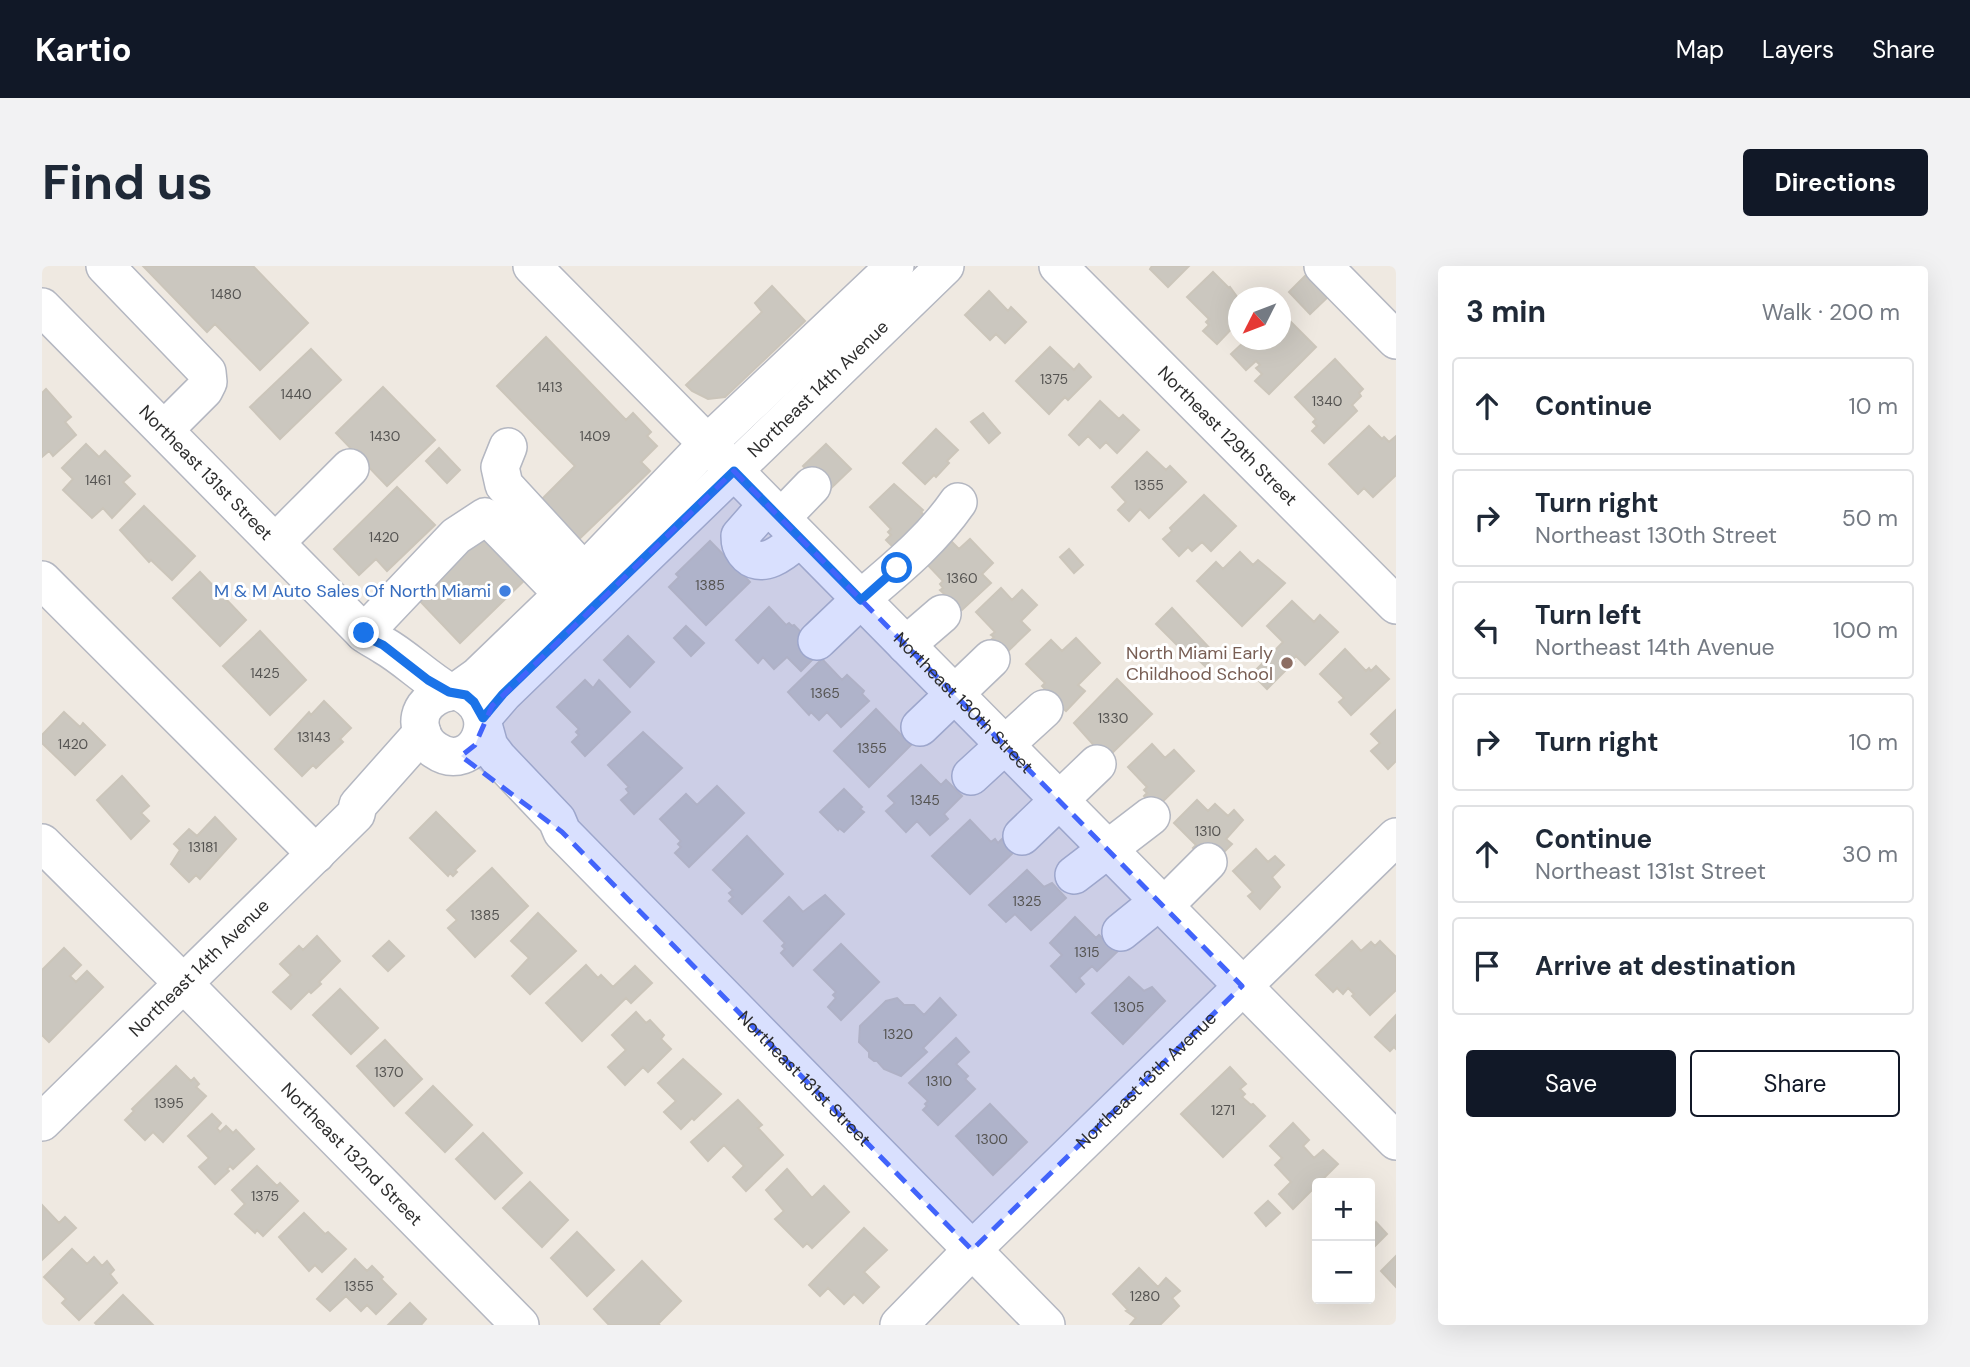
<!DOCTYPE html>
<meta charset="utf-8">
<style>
body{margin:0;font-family:"DM Sans",sans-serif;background:#f2f2f3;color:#1f2937}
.controls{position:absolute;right:21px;bottom:21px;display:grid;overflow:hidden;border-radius:7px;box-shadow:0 7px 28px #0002}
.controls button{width:63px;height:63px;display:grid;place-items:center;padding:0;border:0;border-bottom:2px solid #e0e1e3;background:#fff;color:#1f2937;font:35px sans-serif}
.compass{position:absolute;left:1186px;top:21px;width:63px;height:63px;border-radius:50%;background:#fff;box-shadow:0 7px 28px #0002;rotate:228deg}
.stop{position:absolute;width:21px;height:21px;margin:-16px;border:5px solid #1a73e8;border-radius:50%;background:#fff}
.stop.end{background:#1a73e8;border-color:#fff;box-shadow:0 2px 7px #0008}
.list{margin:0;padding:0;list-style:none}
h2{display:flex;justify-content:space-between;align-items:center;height:91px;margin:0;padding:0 28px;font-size:30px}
h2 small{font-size:23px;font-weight:400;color:#747a83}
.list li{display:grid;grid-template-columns:46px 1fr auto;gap:21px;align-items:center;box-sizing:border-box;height:98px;margin:0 14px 14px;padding:0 14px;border:2px solid #e0e1e3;border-radius:7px}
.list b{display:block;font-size:26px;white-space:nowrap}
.list p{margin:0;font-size:23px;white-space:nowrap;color:#747a83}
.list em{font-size:23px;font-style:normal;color:#747a83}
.actions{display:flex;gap:14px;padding:21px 28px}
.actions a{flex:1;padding:16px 0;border:2px solid #111827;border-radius:7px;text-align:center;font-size:24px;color:#111827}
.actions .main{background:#111827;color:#fff}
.icon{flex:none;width:38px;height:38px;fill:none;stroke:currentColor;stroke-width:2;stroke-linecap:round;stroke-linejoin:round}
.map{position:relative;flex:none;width:1354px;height:1059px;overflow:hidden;border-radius:7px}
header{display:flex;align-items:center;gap:42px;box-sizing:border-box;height:98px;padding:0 35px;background:#111827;color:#fff}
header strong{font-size:33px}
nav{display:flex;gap:38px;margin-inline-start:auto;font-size:24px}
.intro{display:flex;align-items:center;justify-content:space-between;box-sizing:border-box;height:168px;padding:0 42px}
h1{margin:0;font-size:49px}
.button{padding:18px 32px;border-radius:7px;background:#111827;color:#fff;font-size:24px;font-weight:700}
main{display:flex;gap:42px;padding:0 42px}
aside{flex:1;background:#fff;border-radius:7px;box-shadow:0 7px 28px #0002}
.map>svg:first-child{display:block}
</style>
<header>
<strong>Kartio</strong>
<nav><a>Map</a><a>Layers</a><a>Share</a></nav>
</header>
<div class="intro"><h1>Find us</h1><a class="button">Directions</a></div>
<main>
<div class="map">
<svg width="1354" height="1059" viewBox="0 0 1354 1059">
<rect width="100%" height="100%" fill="#efe9e1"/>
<path fill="#cbc7bf" stroke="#cbc5ba" stroke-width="2" d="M101,0H211L266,57L218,104L173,58L165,66Z
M1110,0H1147L1126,21L1108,3Z
M1171,6L1187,22L1188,21L1196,32V56L1175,78L1161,65L1167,59L1164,56L1167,53L1145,31Z
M1267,6L1289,28L1268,48L1247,26Z
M730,20L763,55L683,131L666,133L650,125L644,119L720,46L713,37Z
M947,25L966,45L969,41L984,56L963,77L954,68L948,74L923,49Z
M1238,45L1274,81L1227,128L1213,115L1220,108L1214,102L1218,99L1214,95L1204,104L1189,88L1204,74H1238Z
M504,71L584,154L591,147L609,166L605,170L615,180L599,196L608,205L532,278L494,239L533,200L455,120Z
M1008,81L1032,104L1037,98L1049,111L1026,134L1023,131L1007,148L974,115Z
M269,83L299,114L238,173L208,141Z
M1293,93L1321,123L1317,127L1319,130L1310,139L1315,145L1282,177L1270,165L1275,160L1271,156L1274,153L1253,131Z
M341,121L393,174L345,220L294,167Z
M4,123L29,151L23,156L34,169L11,190L7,185L0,191V127Z
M1058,135L1077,153L1081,149L1097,164L1075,187L1064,176L1058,182L1046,170L1037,179L1027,169Z
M941,147L958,167L947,177L929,156Z
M1327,160L1340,173L1342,171L1347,176L1354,170V209L1331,231L1322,222L1316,228L1287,198Z
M894,163L916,184L905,195L907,197L894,211L892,209L883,218L861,197Z
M44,178L57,191L63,185L88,210L81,216L93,228L70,252L61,242L50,252L21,224L31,213L20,202Z
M784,178L809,203L786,225L761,200Z
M397,182L418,204L405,217L384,195Z
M1105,186L1124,204L1128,200L1144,216L1107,252L1098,243L1087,255L1076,244L1084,236L1070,221Z
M852,218L881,244L879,246L889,256L857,287L844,274L849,269L846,266L849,263L828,241Z
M355,221L393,259L345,305L334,293L317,309L292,283Z
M1162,229L1194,260L1169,285L1160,276L1150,285L1146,281L1137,290L1121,273L1130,265L1128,262Z
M102,240L153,290L130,314L109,294L107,296L78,264Z
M448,262L491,306L418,377L376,333Z
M906,272L917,283L928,273L951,297L940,308L949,317L920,344L898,324L901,322L898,318L901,315L882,295Z
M668,275L708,316L664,359L627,321L637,311L634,308Z
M1027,283L1041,299L1032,307L1018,291Z
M1198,286L1211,299L1216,294L1243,317L1200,360L1155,315L1174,296L1181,303Z
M158,306L204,354L178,380L131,332Z
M959,322L970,334L980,324L995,339L979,355L988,364L963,388L949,374L952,371L949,369L953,366L934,346Z
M1250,335L1272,356L1278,349L1296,366L1263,399L1254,390L1249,395L1252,396L1225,423L1210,408L1241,376L1225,360Z
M727,341L744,359L747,357L750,360L752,359L778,386L759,405L745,391L732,403L721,391L716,397L694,374Z
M1130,342L1174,389L1163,400L1148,386L1145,389L1114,358Z
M644,360L662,377L649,390L632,372Z
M218,365L264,414L228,449L181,400Z
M586,370L612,396L588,421L562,394Z
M1034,372L1058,397L1036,419L1043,425L1024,445L1002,425L1003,423L1000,420L1003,417L984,398L1009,374L1020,385Z
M1303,383L1324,405L1327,402L1329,405L1334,400L1347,413L1309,449L1297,436L1302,432L1278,408Z
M780,393L800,414L805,409L822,425L820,428L827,435L799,461L785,446L777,454L769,446L767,449L746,426Z
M1075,413L1110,448L1064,493L1032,457Z
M543,414L551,422L557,414L588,446L543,490L530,476L537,469L534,466L537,463L515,441Z
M282,435L309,462L298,473L301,476L274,502L271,499L260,510L233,483L267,446L269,449Z
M834,443L869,479L827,521L792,485Z
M1354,444V495L1346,503L1329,485L1338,477L1329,468Z
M22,446L38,461L41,457L63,479L33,509L0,477V469Z
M601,466L640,502L592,548L579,534L587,527L584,523L587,521L566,499Z
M1110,478L1123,492L1132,484L1152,505L1114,542L1102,530L1105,527L1102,524L1105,521L1086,501Z
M879,499L899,519L904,514L920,530L902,548L906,553L888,569L875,555L864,566L844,545L853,537L846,530Z
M80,510L107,540L99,547L107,555L89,573L55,534Z
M675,520L702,547L647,601L633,587L639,581L636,578L639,575L618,553L644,528L655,539Z
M802,523L820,541L818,543L822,546L802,566L797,562L796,564L778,546Z
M1155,534L1166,545L1173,538L1186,550L1192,544L1201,554L1184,573L1190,578L1175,593H1162L1151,582L1154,579L1132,557Z
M394,546L433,585L413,604L415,606L411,610L408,607L406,610L368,572Z
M173,551L194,573L158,613L154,609L147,616L129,598L138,584L132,578L147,563L155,570Z
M928,554L949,576L953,573L956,577L961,572L973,585L928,628L890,590Z
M705,570L741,608L700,648L687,635L691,631L687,627L691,624L671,604Z
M1214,583L1226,596L1233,590L1242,599L1230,611L1238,621L1218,643L1206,630L1211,626L1191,605Z
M450,602L486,640L433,691L406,662L415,654L405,644Z
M985,604L1002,621L1010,617L1024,632L989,664L973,648L964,656L947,639Z
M783,629L802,648L751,700L739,687L743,683L740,680L743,677L722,655L747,631L761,646Z
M496,647L534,685L488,728L470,710L487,692L469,675Z
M1033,651L1054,672L1057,669L1060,672L1064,668L1078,683L1055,705L1050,700L1037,712L1042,718L1034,726L1009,700L1020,689L1008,677Z
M275,670L298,695L277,716L279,718L269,727L267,725L249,743L231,726L249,709L238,698L257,680L261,684Z
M347,675L362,690L346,705L331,690Z
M1310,675L1319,685L1329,676L1333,680L1338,675L1354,691V724L1328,749L1310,730L1312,728L1306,722L1301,728L1295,722L1291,726L1274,709Z
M799,678L837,716L799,754L786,741L794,732L791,729L794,726L772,704Z
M22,682L39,699L28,710L34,716L45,705L61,721L7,776L0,769V704Z
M544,699L556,712L559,709L571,721L593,700L610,717L589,737L584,732L540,775L504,737Z
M1087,711L1102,725L1110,721L1123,735L1081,778L1050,747Z
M298,723L336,762L309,788L271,749Z
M855,732L862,739H872L882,749L898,732L914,749L881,782L885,786L859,810L842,803L835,795H832L827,791V786L817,776L818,760L844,735Z
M594,746L604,757L608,754L622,769L619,773L629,783L606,806L601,801L583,819L566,801L584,784L570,769Z
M1354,749V783L1352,781L1348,785L1333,771Z
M914,772L927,786L914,798L926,810L923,813L933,823L896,859L881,844L885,840L883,838L886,835L867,817Z
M343,774L380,813L352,840L315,800Z
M641,793L679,828L652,854L650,852L639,863L622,846L634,835L616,817Z
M134,800L149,815L152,812L157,818L154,821L164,830L121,876L111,866L103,874L83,854L92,845L90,843Z
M1188,801L1204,818L1198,823L1203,828L1200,831L1209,839L1211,838L1223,850L1181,891L1139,848Z
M391,820L430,859L403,886L364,847Z
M696,834L720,859L716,862L741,889L704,925L691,911L702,900L682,879L666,895L649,876Z
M948,838L985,876L951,909L914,870Z
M170,848L179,857L175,862L178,866L184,860L191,867L194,864L212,883L191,903L188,900L185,903L187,905L173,918L157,901L167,892L146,870Z
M1251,857L1267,874L1261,880L1272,892L1281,884L1296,898L1251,943L1237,928L1249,916L1233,899L1240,892L1228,880Z
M441,867L480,907L453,933L414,893Z
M215,900L235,920L238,917L256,935L221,970L215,964L213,967L193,948L203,938L190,924Z
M745,903L770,932L782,920L807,946L770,982L765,977L761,981L733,953L742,945L724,924Z
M488,916L526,954L500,981L461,942Z
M1226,935L1238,947L1224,960L1213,947Z
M0,939L17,957L23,951L34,962L0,994Z
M262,947L283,968L286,966L304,983L280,1006L273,999L267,1005L237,971Z
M1328,954L1332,959L1334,956L1345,968L1328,985Z
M822,962L845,984L822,1006L837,1021L821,1037L812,1028L802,1038L786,1022L778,1030L767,1019Z
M535,966L572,1004L545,1030L509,992Z
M30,983L45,998L52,991L60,1000L65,995L72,1004L68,1008L75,1017L37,1054L20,1037L24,1033L2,1011Z
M1354,990V1021L1339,1005Z
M313,993L325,1005L330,1000L341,1011L339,1013L354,1028L334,1048L325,1039L319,1045L304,1030L288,1045L275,1033Z
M600,995L639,1035L616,1058L618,1059H567L552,1043Z
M1097,1002L1116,1021L1124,1012L1138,1025L1130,1032L1137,1040L1118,1059H1088L1094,1052L1084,1045L1086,1044L1071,1028Z
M81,1029L111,1059H55L53,1057Z
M368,1037L384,1053L379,1059H346Z"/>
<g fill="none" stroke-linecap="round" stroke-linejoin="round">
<g stroke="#b4b7c1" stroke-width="40">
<g id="minor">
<path d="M63,0L165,106L166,116L162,124L122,164"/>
<path id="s1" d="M490,0L1354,875"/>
<path id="s2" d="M1016,0L1354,339"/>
<path d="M1281,0L1354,74"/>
<path id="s3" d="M0,41L322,367C328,372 334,374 341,379C364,392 383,412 407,426"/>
<path d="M466,181L458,201L462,219L543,307"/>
<path d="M725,239L698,270C698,277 699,280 703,286C719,307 744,284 758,272"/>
<path d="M739,252L770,220"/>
<path d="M234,276L308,202"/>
<path d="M0,314L274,588"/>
<path d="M322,367L414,270L443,251L449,254L521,328"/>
<path d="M775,375C792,359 809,342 827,326C860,298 891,272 916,236"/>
<path d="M864,379L900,348"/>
<path d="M415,425L436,410L521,328L665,178L853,0"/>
<path d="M415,425C466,445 432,511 393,484C387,480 382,474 380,467C371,443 392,426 415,425Z"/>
<path id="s4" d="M441,451L461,428L903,0"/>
<path d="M878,461L949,393"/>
<path id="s5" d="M442,462L447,480L456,492L515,554L520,566L1004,1059"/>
<path d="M929,510L1002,443"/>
<path d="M980,570L1055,498"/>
<path id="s6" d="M0,577L141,717L478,1059"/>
<path d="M1032,609L1109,550"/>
<path d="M1121,641L1166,596"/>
<path d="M1079,666L1116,636"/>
<path id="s7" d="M0,856L314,548L316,539L380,467"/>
<path id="s8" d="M857,1059L930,984L1354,571"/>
</g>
</g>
<use href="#minor" stroke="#fff" stroke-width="37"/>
</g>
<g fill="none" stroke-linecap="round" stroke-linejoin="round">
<path stroke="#1a73e8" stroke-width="9" d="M322,367L328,373L341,379L386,414L407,426L424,429L432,436L441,452L461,428L692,205L819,334L855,302"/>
</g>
<path fill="#4264fb" fill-opacity="0.2" stroke="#4264fb" stroke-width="5" stroke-dasharray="14 9" stroke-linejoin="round" d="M692,205L1200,720L930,984L520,566L419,490L433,479L450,440Z"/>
<circle fill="#3f7fe0" stroke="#fff" stroke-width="2.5" cx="463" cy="325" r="7"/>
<circle fill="#8d6e63" stroke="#fff" stroke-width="2.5" cx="1245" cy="397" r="7"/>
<g text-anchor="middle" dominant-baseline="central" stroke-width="6" stroke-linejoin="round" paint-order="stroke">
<g font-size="14" fill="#555452">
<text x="184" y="28">1480</text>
<text x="1012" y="113">1375</text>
<text x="508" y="121">1413</text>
<text x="254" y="128">1440</text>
<text x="1285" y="135">1340</text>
<text x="343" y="170">1430</text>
<text x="553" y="170">1409</text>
<text x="56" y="214">1461</text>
<text x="1107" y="219">1355</text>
<text x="342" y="271">1420</text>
<text x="920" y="312">1360</text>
<text x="668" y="319">1385</text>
<text x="223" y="407">1425</text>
<text x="783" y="427">1365</text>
<text x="1071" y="452">1330</text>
<text x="272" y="471">13143</text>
<text x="31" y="478">1420</text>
<text x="830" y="482">1355</text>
<text x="883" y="534">1345</text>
<text x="1166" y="565">1310</text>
<text x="161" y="581">13181</text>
<text x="985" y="635">1325</text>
<text x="443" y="649">1385</text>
<text x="1045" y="686">1315</text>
<text x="1087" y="741">1305</text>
<text x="856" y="768">1320</text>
<text x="347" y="806">1370</text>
<text x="897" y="815">1310</text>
<text x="127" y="837">1395</text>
<text x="1181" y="844">1271</text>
<text x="950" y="873">1300</text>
<text x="223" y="930">1375</text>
<text x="317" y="1020">1355</text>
<text x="1103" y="1030">1280</text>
</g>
<g font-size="18" fill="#2e2e2e" stroke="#fff">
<text stroke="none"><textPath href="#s4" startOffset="469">Northeast 14th Avenue</textPath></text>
<text stroke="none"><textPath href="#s2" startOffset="240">Northeast 129th Street</textPath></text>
<text stroke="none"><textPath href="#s3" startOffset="233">Northeast 131st Street</textPath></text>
<text stroke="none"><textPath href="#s1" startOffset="614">Northeast 130th Street</textPath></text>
<text stroke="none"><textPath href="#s7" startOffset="220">Northeast 14th Avenue</textPath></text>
<text stroke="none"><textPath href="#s5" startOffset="478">Northeast 131st Street</textPath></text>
<text stroke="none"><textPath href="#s8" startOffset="348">Northeast 13th Avenue</textPath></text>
<text stroke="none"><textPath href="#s6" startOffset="439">Northeast 132nd Street</textPath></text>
</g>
<g font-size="18" fill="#366cbe" stroke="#fff" text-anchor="end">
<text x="449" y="325">M &amp; M Auto Sales Of North Miami</text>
</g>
<g font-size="18" fill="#785e54" stroke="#fff" text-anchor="end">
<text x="1231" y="387">North Miami Early<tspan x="1231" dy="21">Childhood School</tspan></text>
</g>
</g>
</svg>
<div class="controls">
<button>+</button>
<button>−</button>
</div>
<svg class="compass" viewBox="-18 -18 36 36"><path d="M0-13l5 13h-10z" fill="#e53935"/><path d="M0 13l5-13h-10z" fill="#747a83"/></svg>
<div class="stop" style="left:855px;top:302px"></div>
<div class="stop end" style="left:322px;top:367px"></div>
</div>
<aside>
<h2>3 min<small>Walk · 200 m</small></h2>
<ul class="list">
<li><svg class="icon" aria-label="ahead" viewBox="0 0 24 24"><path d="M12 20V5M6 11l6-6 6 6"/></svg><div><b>Continue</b></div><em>10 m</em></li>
<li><svg class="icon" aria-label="right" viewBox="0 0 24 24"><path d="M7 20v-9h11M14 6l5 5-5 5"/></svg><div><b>Turn right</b><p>Northeast 130th Street</p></div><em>50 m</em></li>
<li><svg class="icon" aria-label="left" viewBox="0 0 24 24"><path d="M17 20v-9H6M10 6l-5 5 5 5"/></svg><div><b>Turn left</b><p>Northeast 14th Avenue</p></div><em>100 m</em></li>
<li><svg class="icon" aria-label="right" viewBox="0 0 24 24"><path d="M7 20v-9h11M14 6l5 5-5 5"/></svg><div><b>Turn right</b></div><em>10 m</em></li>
<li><svg class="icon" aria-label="ahead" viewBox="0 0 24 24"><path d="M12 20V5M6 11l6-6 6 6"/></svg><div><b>Continue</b><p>Northeast 131st Street</p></div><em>30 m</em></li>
<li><svg class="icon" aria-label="arrive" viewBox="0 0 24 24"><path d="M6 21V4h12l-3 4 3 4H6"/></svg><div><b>Arrive at destination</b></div></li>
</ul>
<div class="actions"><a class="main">Save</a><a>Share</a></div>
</aside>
</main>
